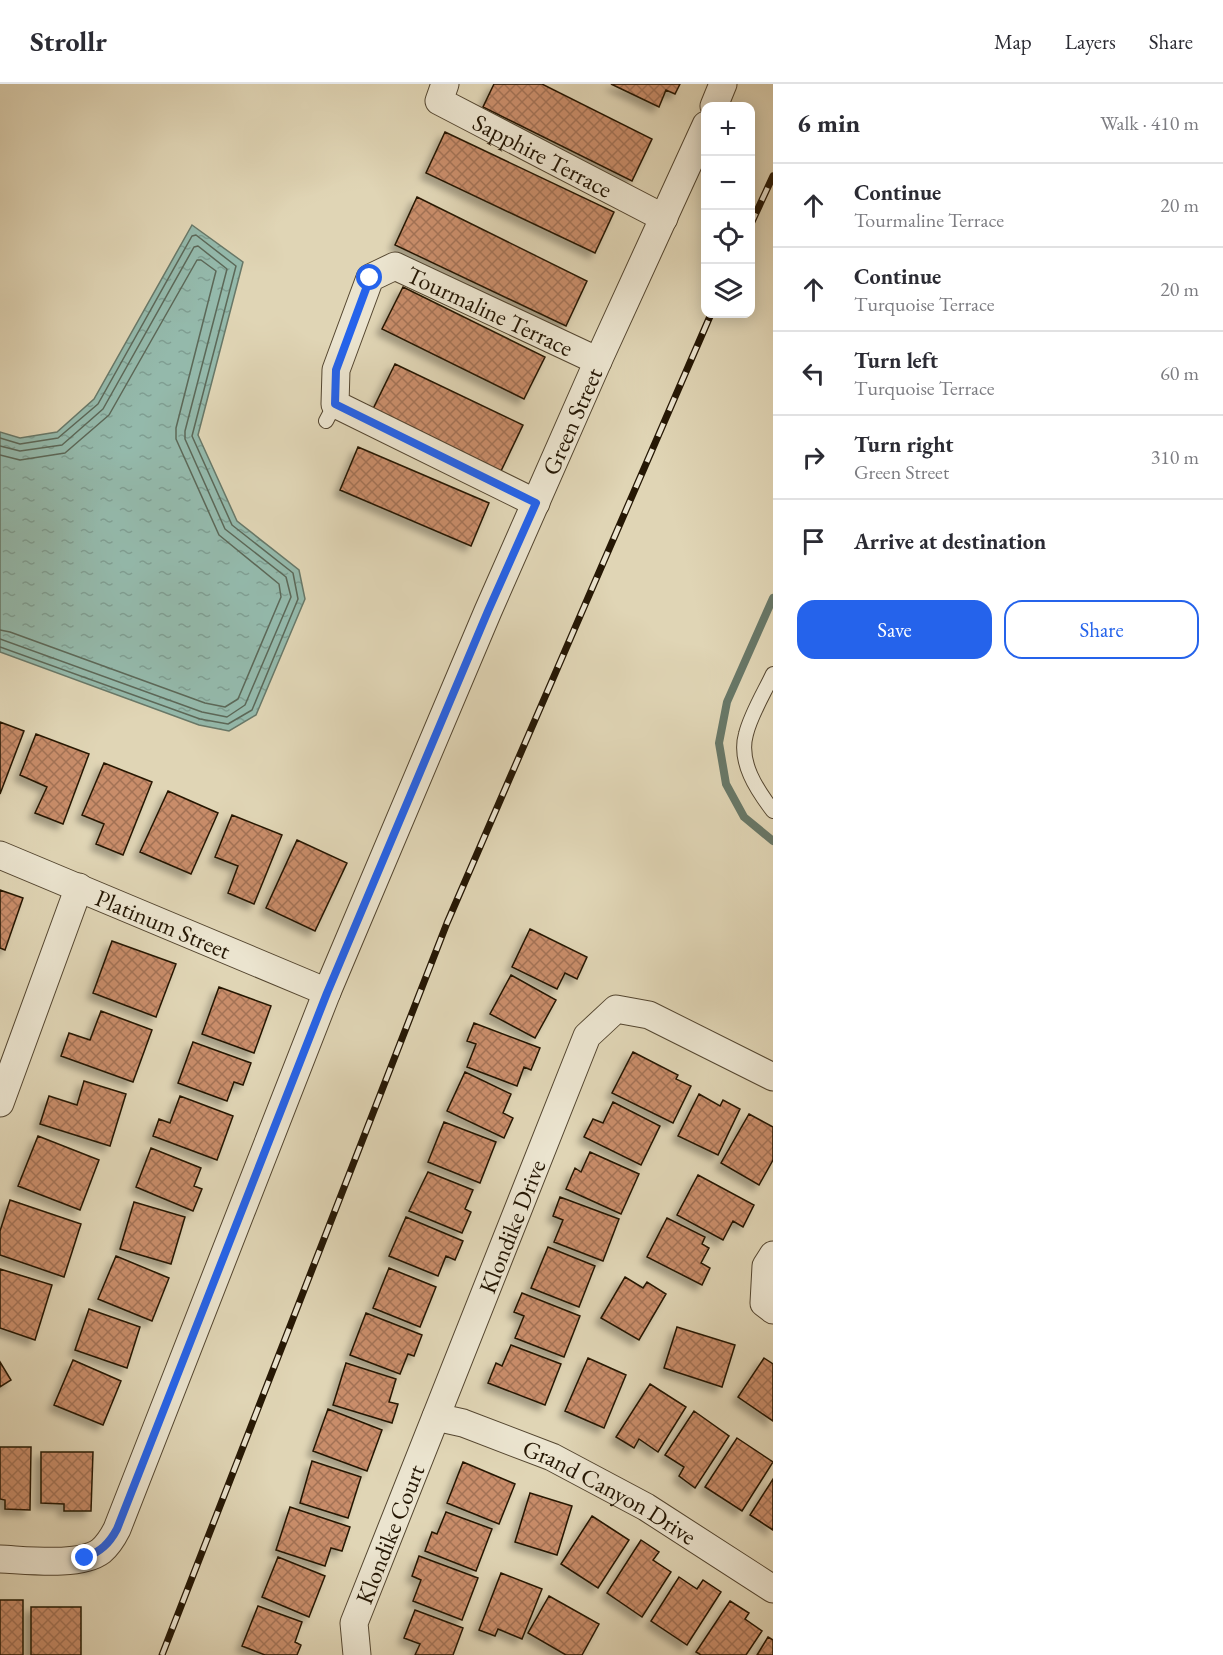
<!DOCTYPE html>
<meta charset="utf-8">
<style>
body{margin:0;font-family:"EB Garamond",serif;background:#f7f7f7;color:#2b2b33}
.controls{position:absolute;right:18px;top:18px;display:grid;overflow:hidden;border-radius:12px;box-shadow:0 3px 15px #0003}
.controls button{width:54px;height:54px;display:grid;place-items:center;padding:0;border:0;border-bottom:2px solid #e1e1e2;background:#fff;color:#2b2b33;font:30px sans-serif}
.stop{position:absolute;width:18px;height:18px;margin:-14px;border:4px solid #2563eb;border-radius:50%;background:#fff}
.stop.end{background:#2563eb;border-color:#fff;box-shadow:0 2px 6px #0008}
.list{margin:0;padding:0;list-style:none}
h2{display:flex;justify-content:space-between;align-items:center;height:78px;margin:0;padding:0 24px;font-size:26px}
h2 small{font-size:20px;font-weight:400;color:#7c7c81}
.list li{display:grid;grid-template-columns:39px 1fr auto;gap:18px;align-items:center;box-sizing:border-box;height:84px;padding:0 24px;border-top:2px solid #e1e1e2}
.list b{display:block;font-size:22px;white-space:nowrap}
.list p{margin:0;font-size:20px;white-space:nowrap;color:#7c7c81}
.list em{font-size:20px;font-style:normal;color:#7c7c81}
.actions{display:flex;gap:12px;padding:18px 24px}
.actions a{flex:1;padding:14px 0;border:2px solid #2563eb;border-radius:18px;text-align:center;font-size:21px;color:#2563eb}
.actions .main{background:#2563eb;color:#fff}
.icon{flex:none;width:33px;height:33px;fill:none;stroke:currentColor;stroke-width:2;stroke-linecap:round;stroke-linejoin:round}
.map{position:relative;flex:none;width:773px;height:1571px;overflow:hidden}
header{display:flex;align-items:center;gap:36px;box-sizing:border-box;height:84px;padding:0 30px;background:#fff;border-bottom:2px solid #e1e1e2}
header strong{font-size:28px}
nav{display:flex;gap:33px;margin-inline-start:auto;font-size:21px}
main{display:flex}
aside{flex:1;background:#fff}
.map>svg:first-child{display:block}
</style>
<header>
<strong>Strollr</strong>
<nav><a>Map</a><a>Layers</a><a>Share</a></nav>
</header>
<main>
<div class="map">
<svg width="773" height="1571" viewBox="0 0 773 1571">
<defs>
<pattern id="water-ripples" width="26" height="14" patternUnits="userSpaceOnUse" patternTransform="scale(1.5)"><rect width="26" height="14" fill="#94b9ab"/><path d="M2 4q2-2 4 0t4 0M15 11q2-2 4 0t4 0" fill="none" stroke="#7f9e92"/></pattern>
<pattern id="building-cross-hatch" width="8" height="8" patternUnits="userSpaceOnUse" patternTransform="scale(1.5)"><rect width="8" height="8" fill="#c98d6a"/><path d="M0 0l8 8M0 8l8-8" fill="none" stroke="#a37255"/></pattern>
<filter id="shadow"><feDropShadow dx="-5.5" dy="5.5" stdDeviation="3" flood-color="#0004"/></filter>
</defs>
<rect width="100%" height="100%" fill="#e0d5b5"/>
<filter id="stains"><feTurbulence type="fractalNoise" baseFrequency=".00333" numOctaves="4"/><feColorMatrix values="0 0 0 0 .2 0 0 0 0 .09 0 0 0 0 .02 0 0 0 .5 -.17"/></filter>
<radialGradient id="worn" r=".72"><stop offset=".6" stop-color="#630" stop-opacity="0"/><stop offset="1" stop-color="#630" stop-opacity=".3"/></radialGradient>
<path fill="url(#water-ripples)" stroke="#687868" stroke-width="1.5" d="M192,141L243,178L198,351L237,437L299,486L305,515L256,631L229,647L199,641L0,568V348L20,354L57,348L94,315Z"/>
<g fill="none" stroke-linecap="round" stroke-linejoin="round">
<path stroke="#5c6858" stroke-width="1.5" d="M0,354L20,360L58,354L98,320L192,152L196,151L236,182L192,352L232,441L293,489L298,515L252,626L228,640L200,635L0,563
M0,362L20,367L62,361L103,325L194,163L198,162L227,185L185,347V355L225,445L286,493L291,513L245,621L227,633L202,628L0,555
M0,371L20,376L65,369L109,331L197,176H201L216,187L176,344V355L219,451L279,500L281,513L238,615L225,623L205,619L10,548L0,546"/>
<path stroke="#687868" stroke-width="8" d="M773,514L727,618L719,659L726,700L744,733L773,757"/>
</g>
<path fill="url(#building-cross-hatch)" stroke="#251704" stroke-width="1.5" filter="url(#shadow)" d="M494,0H542L652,55L632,97L483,23Z
M611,0H680L675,10L666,6L659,23Z
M445,48L614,128L595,169L426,89Z
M417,113L587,197L566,242L395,161Z
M403,203L545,273L524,315L382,245Z
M395,280L523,341L501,387L373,325Z
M358,363L489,419L471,462L340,406Z
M0,638L24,647L0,710Z
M36,650L89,670L63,740L35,729L47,703L20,691Z
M104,679L152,698L123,771L96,760L104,740L82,731Z
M168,707L218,729L191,790L140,768Z
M232,731L282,751L254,820L228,809L238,782L215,773Z
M297,756L347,779L315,847L266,824Z
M0,806L23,814L5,866L0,864Z
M530,845L587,873L577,895L565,889L557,905L512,883Z
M112,857L176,880L156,933L93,909Z
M511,891L556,916L535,954L490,930Z
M219,903L271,922L254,969L202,950Z
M101,927L152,946L133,998L61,972L69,949L90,956Z
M474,939L540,964L531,986L524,983L517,1002L467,983L476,960L467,957Z
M193,958L251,979L243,1001L234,998L227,1017L178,999Z
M633,968L678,991L676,995L691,1002L673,1039L612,1009Z
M465,988L511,1010L503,1029L513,1034L504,1054L447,1027Z
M84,997L126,1010L110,1062L40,1040L49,1012L77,1021Z
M699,1010L720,1022L723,1016L740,1025L718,1071L678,1052Z
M180,1012L233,1032L217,1076L153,1052L159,1035L170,1039Z
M613,1018L660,1042L641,1081L584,1053L593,1035L603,1039Z
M749,1030L773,1043V1076L759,1101L721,1079Z
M444,1038L496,1058L480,1099L428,1078Z
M38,1052L99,1076L80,1126L18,1102Z
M151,1064L201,1084L194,1102L202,1105L193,1127L136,1103Z
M590,1068L639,1090L621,1130L566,1105L575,1084L581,1088Z
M428,1088L473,1106L465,1125L471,1128L462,1149L409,1127Z
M698,1091L754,1121L743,1143L733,1137L723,1156L677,1131Z
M560,1113L619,1135L603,1177L554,1158L563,1136L553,1132Z
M10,1116L81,1140L64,1193L0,1171V1147Z
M134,1118L185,1133L171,1180L120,1165Z
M406,1133L463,1157L455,1176L446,1172L438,1192L389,1172Z
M667,1134L705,1153L702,1160L709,1164L701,1179L710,1184L702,1201L647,1173Z
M548,1163L595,1182L579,1223L531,1204Z
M116,1172L169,1194L152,1237L98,1215Z
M389,1184L436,1203L420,1243L373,1224Z
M0,1185L52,1201L35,1256L0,1244Z
M625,1193L643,1204L647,1198L666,1210L639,1256L601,1234Z
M522,1209L580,1232L564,1273L515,1254L524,1232L514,1228Z
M89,1225L140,1243L127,1284L75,1266Z
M366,1229L422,1251L414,1272L408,1270L400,1290L350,1271Z
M677,1243L735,1261L722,1303L664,1284Z
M511,1261L561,1280L545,1321L488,1299L496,1279L502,1282Z
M588,1274L626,1291L604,1344L565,1327Z
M764,1274L773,1280V1337L738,1313Z
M73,1276L121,1297L103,1341L54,1321Z
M0,1278L11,1296L0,1303Z
M346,1279L396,1295L389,1318L398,1320L392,1339L333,1321Z
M650,1300L686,1323L658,1368L639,1355L634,1364L616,1353Z
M328,1325L382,1346L367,1387L313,1367Z
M694,1327L729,1352L695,1404L679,1392L684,1383L665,1371Z
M737,1354L773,1378L742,1427L705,1403Z
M0,1363H31L30,1426L5,1425V1416L0,1415Z
M41,1368H93L91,1427H64V1420L41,1419Z
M312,1377L361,1393L348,1434L300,1419Z
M463,1378L515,1400L499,1440L447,1419Z
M773,1395V1446L750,1431Z
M530,1409L572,1422L557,1471L515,1458Z
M290,1423L350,1443L342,1467L331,1464L325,1482L276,1466Z
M446,1428L492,1445L476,1487L425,1467L432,1448L437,1450Z
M592,1432L629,1456L598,1504L561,1480Z
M641,1456L659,1468L653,1476L671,1488L642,1533L607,1509Z
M419,1472L478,1494L462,1536L413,1517L421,1496L412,1492Z
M278,1473L325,1492L309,1533L262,1513Z
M501,1489L542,1505L522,1555L498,1545L495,1552L479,1546Z
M679,1493L697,1505L703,1496L721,1508L687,1561L651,1537Z
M549,1512L599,1540L582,1571H566L528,1549Z
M0,1516H23V1571H0Z
M730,1517L749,1529L745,1535L762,1547L746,1571H701L696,1568Z
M258,1522L302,1538L295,1558L301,1561L297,1571H265L242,1562Z
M31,1523H81V1571H31Z
M415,1526L463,1544L453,1571H415L420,1560L404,1554Z
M768,1553L773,1556V1571H757Z"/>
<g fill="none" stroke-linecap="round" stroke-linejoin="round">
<g stroke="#544630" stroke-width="16">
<path id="lane" d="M326,337L335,320
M773,590C764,609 751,630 746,650C738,678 757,706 773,727"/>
</g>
<g stroke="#544630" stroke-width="29">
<g id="street">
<path id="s1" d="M445,0L439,17L664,134"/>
<path d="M714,22L723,0"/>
<path id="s2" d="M536,419L335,320L336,286L370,194L395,182L598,277"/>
<path id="s3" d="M0,771L327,908"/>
<path d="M0,1019L79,803"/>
<path d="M773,1171L766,1182L764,1219L773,1226"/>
<path id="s4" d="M436,1333L463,1339L552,1373L646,1423L773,1505"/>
<path id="s5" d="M0,1475C26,1476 80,1483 101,1467C108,1461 113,1453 117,1445L327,908L488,527L598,277L706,41"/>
<path id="s6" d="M357,1571L354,1539L587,952L616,925L649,931L773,993"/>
</g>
</g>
<use href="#lane" stroke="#ebe4cf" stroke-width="14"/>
<use href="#street" stroke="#ebe4cf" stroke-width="27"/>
<g stroke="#251704" stroke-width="7">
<path id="rail" d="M750,142L773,92
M162,1571L447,839L711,230"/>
</g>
<use href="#rail" stroke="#ebe4cf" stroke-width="4.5" stroke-dasharray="14" stroke-linecap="butt"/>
</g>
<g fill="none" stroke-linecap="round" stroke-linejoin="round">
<path stroke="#2563eb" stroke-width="8" d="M85,1474C101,1467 109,1460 117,1445L327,909L488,527L536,419L335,320L336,286L370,194"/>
</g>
<g text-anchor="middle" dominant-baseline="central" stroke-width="4.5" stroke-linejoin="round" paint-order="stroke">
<g font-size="24" fill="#251704" stroke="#ebe4cf">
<text stroke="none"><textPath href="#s1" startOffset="135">Sapphire Terrace</textPath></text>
<text stroke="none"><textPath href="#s2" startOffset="489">Tourmaline Terrace</textPath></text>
<text stroke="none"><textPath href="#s5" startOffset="1328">Green Street</textPath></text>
<text stroke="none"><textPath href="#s3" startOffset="177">Platinum Street</textPath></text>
<text stroke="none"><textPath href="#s6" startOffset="459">Klondike Drive</textPath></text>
<text stroke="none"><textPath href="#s4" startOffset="190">Grand Canyon Drive</textPath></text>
<text stroke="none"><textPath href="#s6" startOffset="128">Klondike Court</textPath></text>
</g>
</g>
<rect width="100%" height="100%" filter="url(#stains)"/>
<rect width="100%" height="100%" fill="url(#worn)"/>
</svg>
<div class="controls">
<button>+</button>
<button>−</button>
<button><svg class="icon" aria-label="locate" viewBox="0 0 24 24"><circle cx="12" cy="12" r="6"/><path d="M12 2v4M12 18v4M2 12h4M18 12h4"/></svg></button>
<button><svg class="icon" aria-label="layers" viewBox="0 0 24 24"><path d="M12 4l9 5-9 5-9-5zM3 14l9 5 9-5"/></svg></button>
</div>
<div class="stop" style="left:370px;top:194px"></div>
<div class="stop end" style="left:85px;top:1474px"></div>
</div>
<aside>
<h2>6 min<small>Walk · 410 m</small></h2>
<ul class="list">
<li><svg class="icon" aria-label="ahead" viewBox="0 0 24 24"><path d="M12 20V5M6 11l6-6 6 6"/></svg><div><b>Continue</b><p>Tourmaline Terrace</p></div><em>20 m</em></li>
<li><svg class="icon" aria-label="ahead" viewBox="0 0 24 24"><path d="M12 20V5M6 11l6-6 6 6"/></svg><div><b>Continue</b><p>Turquoise Terrace</p></div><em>20 m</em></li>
<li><svg class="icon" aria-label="left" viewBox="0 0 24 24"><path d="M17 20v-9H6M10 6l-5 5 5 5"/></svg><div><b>Turn left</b><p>Turquoise Terrace</p></div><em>60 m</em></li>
<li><svg class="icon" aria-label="right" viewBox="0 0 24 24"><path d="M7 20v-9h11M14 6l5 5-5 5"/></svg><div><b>Turn right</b><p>Green Street</p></div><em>310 m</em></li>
<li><svg class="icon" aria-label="arrive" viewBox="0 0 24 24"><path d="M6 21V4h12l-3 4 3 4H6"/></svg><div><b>Arrive at destination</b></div></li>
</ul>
<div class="actions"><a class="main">Save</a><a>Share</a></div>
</aside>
</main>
